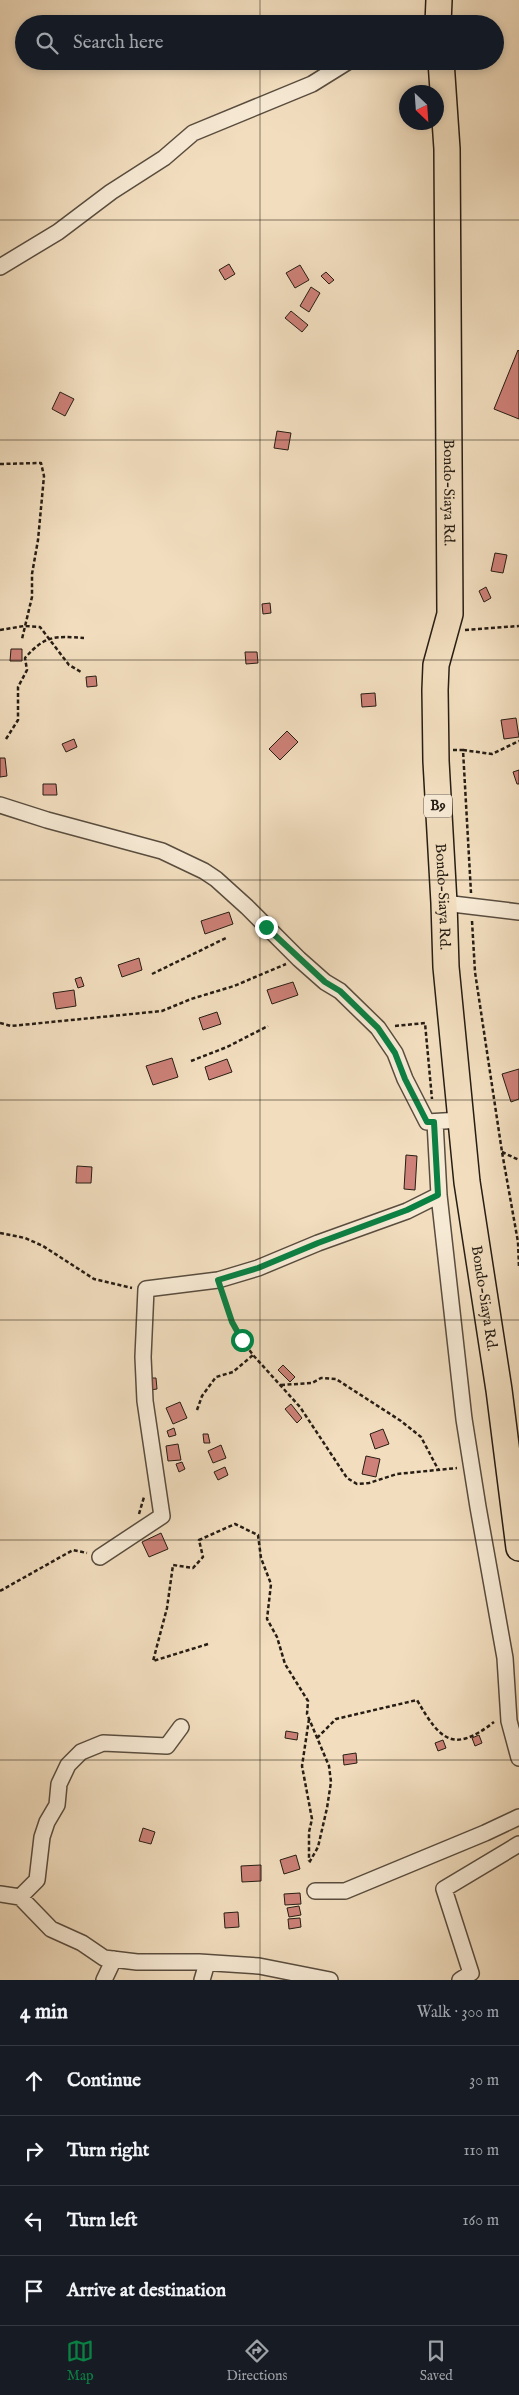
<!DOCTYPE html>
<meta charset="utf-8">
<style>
body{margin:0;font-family:"IM FELL English",serif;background:#242831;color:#f1f3f6}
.compass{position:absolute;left:399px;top:85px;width:45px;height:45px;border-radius:50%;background:#171b24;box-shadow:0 2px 8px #0003;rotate:155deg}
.stop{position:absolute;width:15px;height:15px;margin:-11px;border:4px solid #0b8043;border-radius:50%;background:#fff}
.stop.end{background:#0b8043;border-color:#fff;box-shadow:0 1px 5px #0008}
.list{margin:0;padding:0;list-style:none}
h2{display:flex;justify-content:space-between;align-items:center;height:65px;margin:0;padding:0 20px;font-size:21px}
h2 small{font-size:16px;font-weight:400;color:#9ea1a6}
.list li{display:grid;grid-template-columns:32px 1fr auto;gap:15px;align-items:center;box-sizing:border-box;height:70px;padding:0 20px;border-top:1px solid #363941}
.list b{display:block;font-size:19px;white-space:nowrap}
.list em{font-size:16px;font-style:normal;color:#9ea1a6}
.icon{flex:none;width:28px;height:28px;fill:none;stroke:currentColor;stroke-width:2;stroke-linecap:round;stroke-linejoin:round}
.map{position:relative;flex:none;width:519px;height:1980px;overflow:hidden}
.search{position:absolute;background:#171b24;box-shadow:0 2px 8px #0003;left:15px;right:15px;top:15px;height:55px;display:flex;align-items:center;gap:12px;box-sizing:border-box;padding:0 18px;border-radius:28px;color:#9ea1a6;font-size:19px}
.sheet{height:345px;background:#171b24}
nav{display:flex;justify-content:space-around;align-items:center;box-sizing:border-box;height:70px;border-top:1px solid #363941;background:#171b24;font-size:14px;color:#9ea1a6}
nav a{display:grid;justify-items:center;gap:2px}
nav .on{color:#0b8043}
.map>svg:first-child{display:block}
</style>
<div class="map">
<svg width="519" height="1980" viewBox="0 0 519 1980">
<rect width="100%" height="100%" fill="#f2debf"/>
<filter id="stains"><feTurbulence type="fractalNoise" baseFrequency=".004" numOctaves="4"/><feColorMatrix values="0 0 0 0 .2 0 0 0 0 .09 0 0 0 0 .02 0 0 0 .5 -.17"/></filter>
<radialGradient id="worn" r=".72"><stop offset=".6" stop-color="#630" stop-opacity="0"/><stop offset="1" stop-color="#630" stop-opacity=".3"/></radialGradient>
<path fill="#cd8178" stroke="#261d14" d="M229,264L235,274L225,280L219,270Z
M300,265L309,280L295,288L286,273Z
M326,272L334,280L329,284L321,276Z
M311,287L320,293L309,312L300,306Z
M291,311L308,325L302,332L285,318Z
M518,350L519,351V419L494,409Z
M60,392L74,399L65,416L52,409Z
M277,431L291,433L288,450L274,448Z
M495,553L507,555L503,573L491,571Z
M486,587L491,598L484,602L479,591Z
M270,603L271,613L263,614L262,604Z
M11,649H22V661H10Z
M245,652H257L258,663L246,664Z
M96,676L97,686L87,687L86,677Z
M375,693L376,706L362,707L361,694Z
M516,718L519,737L504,739L501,720Z
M287,731L298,742L280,760L269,749Z
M74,739L77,747L66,752L62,744Z
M0,758H5L7,776L0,777Z
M519,770V784H517L513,772Z
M43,784H56L57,795H43Z
M229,912L233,924L205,934L201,921Z
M139,958L142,970L122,977L118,965Z
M81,977L84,986L78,988L75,979Z
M293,982L298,995L272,1004L267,990Z
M74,990L76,1006L56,1009L53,993Z
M217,1012L221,1024L203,1030L199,1018Z
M172,1058L178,1077L153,1085L146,1066Z
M227,1059L232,1072L209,1080L205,1067Z
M519,1069V1099L511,1102L502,1074Z
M406,1155L417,1156L415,1190L404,1189Z
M77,1166L92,1167L91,1183H76Z
M283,1365L295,1377L290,1382L278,1370Z
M149,1378H156L157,1389L150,1390Z
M180,1402L187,1418L173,1424L166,1408Z
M291,1404L302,1418L297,1423L285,1409Z
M174,1428L176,1435L169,1437L167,1431Z
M383,1429L389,1444L375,1449L370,1434Z
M203,1434H208L210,1443H204Z
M178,1444L181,1460L168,1461L166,1446Z
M221,1445L226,1458L213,1463L208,1451Z
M366,1456L380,1459L376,1477L362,1474Z
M182,1462L185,1469L179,1472L176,1464Z
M225,1467L228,1475L218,1480L214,1472Z
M161,1533L168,1549L149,1557L142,1542Z
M286,1731L298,1733L297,1740L285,1738Z
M479,1735L482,1743L475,1746L472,1738Z
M443,1740L446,1748L438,1751L435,1743Z
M356,1753L357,1763L344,1765L343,1755Z
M143,1828L155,1832L151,1844L139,1841Z
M296,1855L300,1869L284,1874L280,1860Z
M261,1865V1881L242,1882L241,1866Z
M300,1893L301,1904L285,1905L284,1894Z
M299,1906L301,1915L289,1917L287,1908Z
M238,1912L239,1927L225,1928L224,1913Z
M300,1918L301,1927L289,1929L288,1919Z"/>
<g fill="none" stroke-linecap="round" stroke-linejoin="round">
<g stroke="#594d3f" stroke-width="18">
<path id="minor" d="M0,267L58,232L111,192L164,158L193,133L312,84L349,61
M0,805L47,820L162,851L204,871L216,879L247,907L299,959L325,982L340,991L378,1028L395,1053L405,1079L427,1122L460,1120
M444,903L519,912
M439,1195L464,1419L478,1507L505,1658L509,1721L519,1758
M100,1557L162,1516L145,1401L143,1357L146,1289L218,1280L258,1268L318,1243L407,1211L439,1195L435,1122
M315,1891H345L485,1833L519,1817
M0,1894L20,1897L51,1929L82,1943L104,1958L137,1962H199L259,1966L330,1980
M20,1897L37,1880L42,1837L47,1822L57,1805L59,1784L68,1765L81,1752L103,1743L167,1746L181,1727
M104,1980L114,1959
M202,1980L207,1963
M460,1980L471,1973L444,1889L519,1844"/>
</g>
<g stroke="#261d14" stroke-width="28">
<g id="trunk">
<path d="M438,24L439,0"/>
<path id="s1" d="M441,61L447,149L450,614L436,665L435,690L436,761L444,903L446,967L467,1182L499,1390L519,1548"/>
</g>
</g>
<path stroke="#261d14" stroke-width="2.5" stroke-dasharray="4 2.5" stroke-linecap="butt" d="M0,464L41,463L44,476L38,540L32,574V597L22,639
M0,630L24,626L40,627L69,665L81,672
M465,630L519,626
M6,739L18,720V687L27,670L25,658C45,635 55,636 84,638
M453,750H463L471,893
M463,750L492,754L519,741
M472,921L475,972L502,1152L518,1242L519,1268
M152,974L226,938
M0,1023L11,1026L162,1011L191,999L234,986L286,964
M395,1026L425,1023L432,1099
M191,1061L227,1047L268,1026
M502,1152L519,1160
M0,1233L25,1238L43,1246L94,1279L132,1288
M222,1292L232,1322L242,1340L253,1355L300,1407L347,1478L357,1484L369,1483L397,1474L457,1468
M281,1385L312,1383L321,1378L336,1379L401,1421L421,1437L439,1471
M197,1410L202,1396L216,1377L233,1372L253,1355
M139,1514L144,1497
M0,1591L73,1550L87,1553
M208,1644L153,1661L167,1608L173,1565L193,1568L203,1557L199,1540L235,1524L258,1535L261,1558L271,1584L267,1619L277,1637L285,1664L308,1701L307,1714L329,1766L331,1782L327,1808L318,1847L309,1863
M309,1719L302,1766L312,1819L309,1832V1861
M317,1738L336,1719L417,1700C440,1740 453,1754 494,1722"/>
<use href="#minor" stroke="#f7ead5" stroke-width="15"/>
<use href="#trunk" stroke="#f2debf" stroke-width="25"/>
</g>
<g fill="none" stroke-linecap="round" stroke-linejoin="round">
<path stroke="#0b8043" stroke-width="6" d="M242,1340L232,1322L218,1280L258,1268L318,1243L407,1210L438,1195L434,1122H427L405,1079L395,1053L378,1028L340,991L325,982L266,927"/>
</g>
<path fill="none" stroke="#261d14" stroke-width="1" stroke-opacity="0.55" d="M260,0V24M260,61V1980M0,220H519M0,440H519M0,660H519M0,880H519M0,1100H519M0,1320H519M0,1540H519M0,1760H519"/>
<g text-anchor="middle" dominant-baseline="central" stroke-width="5" stroke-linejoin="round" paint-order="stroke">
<rect fill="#f7ead5" stroke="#655a4e" stroke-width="1" x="424" y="794.5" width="28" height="23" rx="4"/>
<g font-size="14" font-weight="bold" fill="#261d14">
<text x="438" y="806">B9</text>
</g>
<g font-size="15" fill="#261d14" stroke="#f7ead5">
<text stroke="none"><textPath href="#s1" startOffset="432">Bondo-Siaya Rd.</textPath></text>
<text stroke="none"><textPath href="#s1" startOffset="838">Bondo-Siaya Rd.</textPath></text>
<text stroke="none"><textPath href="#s1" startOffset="1242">Bondo-Siaya Rd.</textPath></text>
</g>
</g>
<rect width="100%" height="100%" filter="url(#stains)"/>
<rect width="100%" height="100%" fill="url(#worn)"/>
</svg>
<svg class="compass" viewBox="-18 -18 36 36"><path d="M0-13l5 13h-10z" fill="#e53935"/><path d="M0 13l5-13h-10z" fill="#9ea1a6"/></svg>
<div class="stop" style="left:242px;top:1340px"></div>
<div class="stop end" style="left:266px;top:927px"></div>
<div class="search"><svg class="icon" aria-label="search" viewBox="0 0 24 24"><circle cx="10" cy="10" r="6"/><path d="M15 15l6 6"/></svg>Search here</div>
</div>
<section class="sheet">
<h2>4 min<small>Walk · 300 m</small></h2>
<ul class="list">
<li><svg class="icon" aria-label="ahead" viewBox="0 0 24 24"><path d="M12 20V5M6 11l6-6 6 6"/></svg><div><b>Continue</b></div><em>30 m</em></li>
<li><svg class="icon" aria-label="right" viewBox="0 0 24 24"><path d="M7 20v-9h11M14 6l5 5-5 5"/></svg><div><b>Turn right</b></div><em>110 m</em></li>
<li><svg class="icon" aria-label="left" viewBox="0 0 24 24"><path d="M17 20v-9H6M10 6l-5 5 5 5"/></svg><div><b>Turn left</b></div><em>160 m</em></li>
<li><svg class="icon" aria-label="arrive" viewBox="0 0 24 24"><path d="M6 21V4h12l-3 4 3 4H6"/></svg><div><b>Arrive at destination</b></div></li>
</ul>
</section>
<nav>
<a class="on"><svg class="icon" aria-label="map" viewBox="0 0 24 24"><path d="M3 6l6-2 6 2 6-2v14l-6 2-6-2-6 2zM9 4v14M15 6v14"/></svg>Map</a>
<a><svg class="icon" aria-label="directions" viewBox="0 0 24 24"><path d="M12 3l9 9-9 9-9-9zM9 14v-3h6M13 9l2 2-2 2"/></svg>Directions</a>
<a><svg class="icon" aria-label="saved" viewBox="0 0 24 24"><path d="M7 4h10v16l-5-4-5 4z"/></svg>Saved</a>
</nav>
